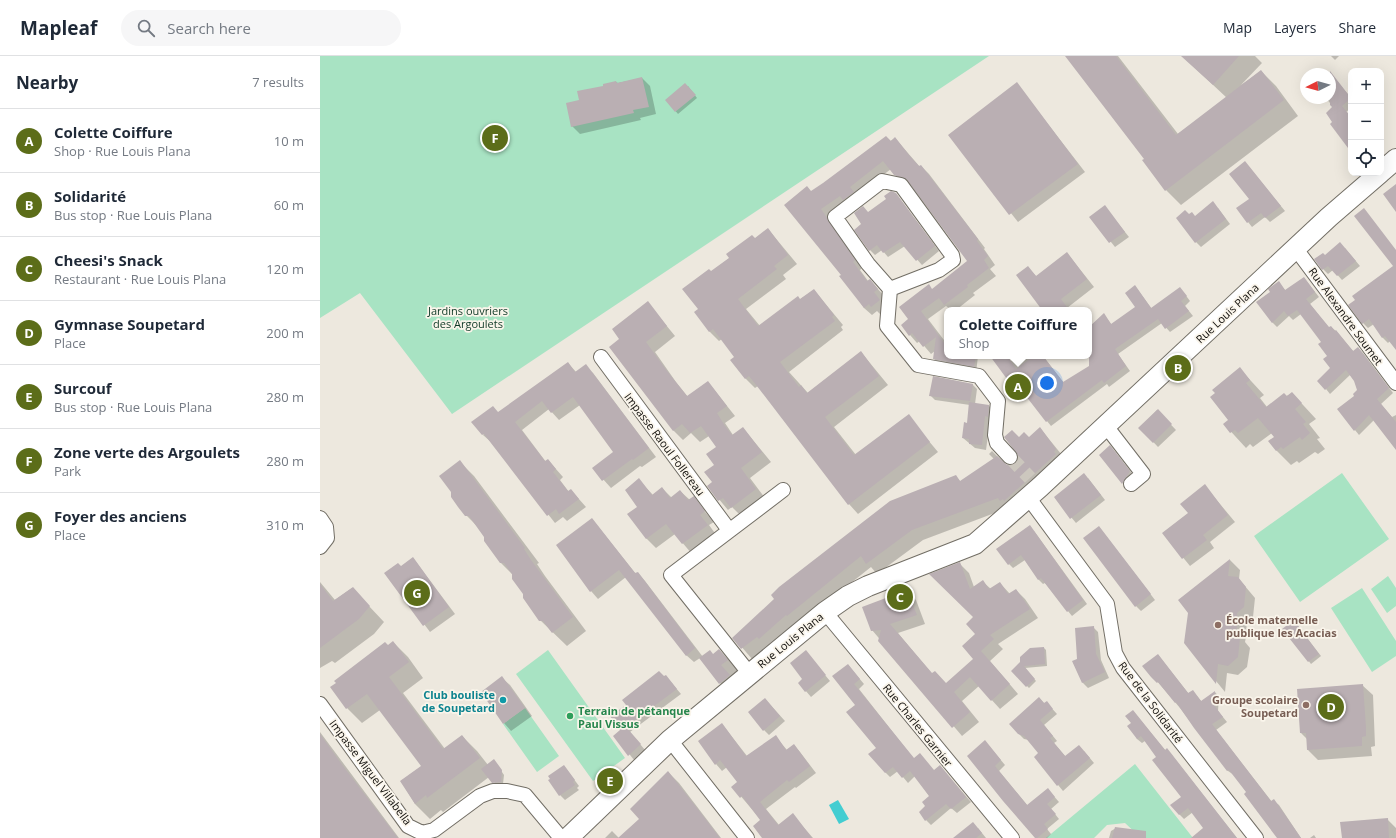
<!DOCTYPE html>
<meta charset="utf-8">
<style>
body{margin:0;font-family:"Open Sans",sans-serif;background:#f6f6f7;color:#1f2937}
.controls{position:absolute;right:12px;top:12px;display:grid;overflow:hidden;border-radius:8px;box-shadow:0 4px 16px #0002}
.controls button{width:36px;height:36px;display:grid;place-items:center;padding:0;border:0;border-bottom:1px solid #e0e1e3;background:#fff;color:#1f2937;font:20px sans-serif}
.compass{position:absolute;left:980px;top:12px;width:36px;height:36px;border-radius:50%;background:#fff;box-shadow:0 4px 16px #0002;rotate:264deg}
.you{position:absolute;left:727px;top:327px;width:14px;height:14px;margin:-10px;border:3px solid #fff;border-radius:50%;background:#1a73e8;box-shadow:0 0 0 6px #1a73e833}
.badge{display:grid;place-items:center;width:26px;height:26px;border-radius:50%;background:#5c6d19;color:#fff;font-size:13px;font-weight:700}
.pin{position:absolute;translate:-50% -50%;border:2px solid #fff;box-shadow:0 1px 4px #0006}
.popup{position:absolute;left:624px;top:251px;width:148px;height:52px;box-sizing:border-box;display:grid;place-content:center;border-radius:8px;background:#fff;filter:drop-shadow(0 1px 3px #0005);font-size:13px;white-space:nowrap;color:#747a83}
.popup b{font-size:15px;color:#1f2937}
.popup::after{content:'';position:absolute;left:50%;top:100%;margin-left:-8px;border:8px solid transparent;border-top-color:#fff}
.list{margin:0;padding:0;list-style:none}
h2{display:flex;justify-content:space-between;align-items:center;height:52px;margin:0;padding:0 16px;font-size:17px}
h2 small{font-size:13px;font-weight:400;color:#747a83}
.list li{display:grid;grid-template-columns:26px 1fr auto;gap:12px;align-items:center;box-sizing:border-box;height:64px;padding:0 16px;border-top:1px solid #e0e1e3}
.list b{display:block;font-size:15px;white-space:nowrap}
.list p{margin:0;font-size:13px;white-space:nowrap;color:#747a83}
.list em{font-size:13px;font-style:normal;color:#747a83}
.icon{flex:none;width:22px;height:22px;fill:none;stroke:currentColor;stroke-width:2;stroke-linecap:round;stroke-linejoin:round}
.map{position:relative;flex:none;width:1076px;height:782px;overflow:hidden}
header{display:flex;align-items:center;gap:24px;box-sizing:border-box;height:56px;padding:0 20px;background:#fff;border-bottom:1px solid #e0e1e3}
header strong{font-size:19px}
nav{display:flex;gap:22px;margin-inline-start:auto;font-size:14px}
.search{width:280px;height:36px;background:#f6f6f7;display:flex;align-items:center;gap:10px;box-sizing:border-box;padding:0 14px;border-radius:22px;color:#747a83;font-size:15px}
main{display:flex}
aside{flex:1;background:#fff}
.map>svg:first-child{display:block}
</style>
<header>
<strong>Mapleaf</strong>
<div class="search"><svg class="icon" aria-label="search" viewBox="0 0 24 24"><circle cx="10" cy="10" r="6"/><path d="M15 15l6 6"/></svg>Search here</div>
<nav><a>Map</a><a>Layers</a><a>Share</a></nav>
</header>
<main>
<aside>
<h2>Nearby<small>7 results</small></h2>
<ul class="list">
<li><span class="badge">A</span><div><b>Colette Coiffure</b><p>Shop · Rue Louis Plana</p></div><em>10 m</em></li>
<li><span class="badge">B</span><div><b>Solidarité</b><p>Bus stop · Rue Louis Plana</p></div><em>60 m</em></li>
<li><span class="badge">C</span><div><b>Cheesi's Snack</b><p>Restaurant · Rue Louis Plana</p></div><em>120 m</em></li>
<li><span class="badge">D</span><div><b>Gymnase Soupetard</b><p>Place</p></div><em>200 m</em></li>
<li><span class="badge">E</span><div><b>Surcouf</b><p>Bus stop · Rue Louis Plana</p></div><em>280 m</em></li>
<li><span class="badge">F</span><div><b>Zone verte des Argoulets</b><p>Park</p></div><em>280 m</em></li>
<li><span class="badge">G</span><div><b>Foyer des anciens</b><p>Place</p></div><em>310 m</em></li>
</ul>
</aside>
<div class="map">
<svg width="1076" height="782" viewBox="0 0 1076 782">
<rect width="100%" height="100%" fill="#ede8de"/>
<path fill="#a8e3c3" d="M0,0H669L132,358L40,237L0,262Z
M1022,417L1069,483L980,546L934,480Z
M1068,520L1076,532V550L1067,557L1051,533Z
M1042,532L1076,585V600L1052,616L1011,552Z
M228,594L305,702L273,725L196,618Z
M205,652L239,700L217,716L183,668Z
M815,708L873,782H821L805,767L787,769L774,782H726Z"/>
<path fill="#43cdd1" d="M518,744L529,763L519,768L509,749Z"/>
<path fill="#0003" d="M747,0H798L858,78L907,42L862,0H935L942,7L921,29L941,15L956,30L978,60L861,149L846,134L825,103Z
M1011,0H1019L1015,4Z
M322,22L330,30L336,58L320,62L321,64L260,78L252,70L261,45L296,26L298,27Z
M697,28L765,116L698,166L629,79Z
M1010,29L1021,30L1031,42V52L1026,56L1031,62V91L1014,66V52L1006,42H1010Z
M368,30L377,42L358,58L346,44Z
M575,82L600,111L601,110L609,118L665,192L664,193L675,209L670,213L676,220L653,237L655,239L636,254H631L626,250L608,263L627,288V300H658L656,317L622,310L614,303L615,295L611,298L600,285L597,287L590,279V263L613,234L648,205L594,130L583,126L571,113L508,161L542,212L540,214L548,225L550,224L565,241L561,244L567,252L560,258L557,255L552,259L544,252L522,219L492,136Z
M929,111L965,155L950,166L945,161L932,171L928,166L930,143Z
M576,138L619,195L602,209L585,190L568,201L562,194L555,199L550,194L543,169L548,157Z
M898,152L910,168L881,191L876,186L869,159L875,161Z
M789,156L809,181L795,191L771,161Z
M448,173L477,208L463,219L466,223L426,253L440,270L494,234L523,269L521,271L523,274L469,316L488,337L541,296L568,329L514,371L536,399L588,360L618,396L538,458L529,448L441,333L438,330L435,332L426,323L412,304L415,301L402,283L399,285L390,276L375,256L379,253L391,216Z
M1025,192L1040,210L1022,224L1013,214L1008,218L1003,213L1005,200Z
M1076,194V292L1070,285L1068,287L1063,282L1054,268L1048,272L1043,267L1074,211Z
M747,197L774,231L747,252L749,254H723L708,212L717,221Z
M984,222L999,241L990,248L1009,272L1011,271L1016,275L1034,296L1038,292L1043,297L1073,337L1061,348L1072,361L1076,359V393L1054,364L1039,379L1018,353L1036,340L1038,334L1035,325L1030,319L1010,338L1006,333L1011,312L1009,300L1003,286L981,258L973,264L969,260L957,271L952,266L951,236L959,227L966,235Z
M815,230L832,253L864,237L870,245L865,250L873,260L850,276L842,267L798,298L810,315L789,331L787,328L731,370L706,339L703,342L699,337L671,300H687L691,305L697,300H723L744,327L777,306L769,295V272L784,259L792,269L817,251Z
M328,247L355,280L335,296L356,326L368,341L388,326L415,360L405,367L413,379L423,372L451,406L430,422L445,442L421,460L412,451L408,454L388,430L393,426L398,391L389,380L380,386L371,377L363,384L353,374L300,283Z
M248,307L257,317L265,310L273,317L336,401L322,411L320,410L291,432L273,412L295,397L260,349L239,364L229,353L202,374L226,406L228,404L243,421L240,424L249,436L251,434L266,451L247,465L243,461L235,467L171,386L163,379L178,357Z
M920,313L944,339L940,342L947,351L972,337L996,363L989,368L1000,382L997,383L1005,393L998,398L995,396L979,407L977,405L971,409L956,394L955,381L952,377L933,391L930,388L926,392L904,368L910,364L896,337Z
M652,328L657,333L655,348L669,350L674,355L670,365L666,394L655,392L643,382L648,368L650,349L615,344L610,339Z
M837,354L856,374L838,391L820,372Z
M720,372L746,404L688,452L603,484L557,518L551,511L478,569L432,603L414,582L635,420L641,426L674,403L669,398L672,395L687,410L696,408L699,399V382H710Z
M795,396L814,420L807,432L781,399Z
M140,406L154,420L219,507L217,508L225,520L266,575L247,590L220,564L193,519L180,506L161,474L146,459Z
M768,422L785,444L756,467L735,442Z
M319,424L333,439L342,432L352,442L360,435L370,444L373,442L394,466L389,469L397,480L372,498L355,478L336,492L326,482L318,451Z
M885,430L915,466L890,486L894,492L870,510L843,477L869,457Z
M272,463L316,518L318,517L325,525L383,601L393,599L399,594L414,609L422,619L415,642L400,627L380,602L374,606L366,599L306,521L278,543L271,535Z
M779,471L835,544L821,555L816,550Z
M714,475L767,548L752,560L725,527L723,528L719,524L705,504L693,512L689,508Z
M93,502L135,558L110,576L66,517L81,511Z
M910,504L920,514L919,523L935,542L933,561L926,566L927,576L925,586L930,592L927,611L918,619L907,617L905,636L865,587L869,557L859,544Z
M640,508L649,517L654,531L663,526L671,533L680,527L690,538L696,534L705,543L718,562L678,588L683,593L670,605L698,638L680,653L659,630L642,645L659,666L642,680L552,574L587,535L596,544L605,568L578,577L612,618L626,628L654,603L657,578L655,561Z
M0,526L15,544L32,532L64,566L54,578L15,607L12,605L0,612Z
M976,568L1001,600L991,608L964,573Z
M773,571L778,576L781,604L789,622L768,632L763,627L753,606L758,603Z
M73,586L88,601L103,622L83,637L125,693L142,680L157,695L168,709L176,707L184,719L183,728H176L169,721L123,756L121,754L110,763L95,748L81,725L102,710L60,654L42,667L27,652L12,632Z
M724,592L726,594L727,610L705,612L716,625L709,632L692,615Z
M838,599L869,638L877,640L882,646L895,636L899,641L898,655L907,666L896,674L952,746L954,745L959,749L981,782H961L914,719L908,715L860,652L824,610Z
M490,601L510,625L491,641L479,627L484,623Z
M528,609L544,628L539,633L594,703L614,715L620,710L651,746L637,757L631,752L611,769L606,764L610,741L595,720L588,727L578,715L570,721L565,716L558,692L537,649Z
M345,621L350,625L361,638L310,676L325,694L314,704L295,680L302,675Z
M182,622L190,629L212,660L191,675L184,667Z
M1042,629L1053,639L1055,690L1051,691L1052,700L998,704L988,694L987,683L981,677Z
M719,642L725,648L727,647L737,658L724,669L737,685L734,687L746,701L764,695L774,707L743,735L715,701L720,698L709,684L704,683L698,677Z
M445,643L465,665L449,679L444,674Z
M813,655L846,695L851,698L917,782H879L885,772L873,756L864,763L860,759L852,749L862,741L838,701L825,685L822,687L817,683L812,667Z
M402,668L427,700L456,681L467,694L474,689L480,696L496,717L476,732L475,731L446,753L459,769L479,766L493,782H444L441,764L413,731L419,726L407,711L402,715L396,708Z
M0,676L79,782H0Z
M669,690L685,709L679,715L708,750L732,738L739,746L731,753L739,763L727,773L731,778L727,782H716L648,700Z
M244,710L259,730L257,732L259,734L245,744L240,739Z
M348,716L359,727L401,782H300L321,763Z
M1067,763L1076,772V782H1023Z
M658,772L666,782H635Z
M796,772L811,782H789L791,775Z
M292,775L299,782H285Z
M994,779L996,782H990Z"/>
<path fill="#baafb3" d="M745,0H796L856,79L941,14L964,44L845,135L822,104L824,103Z
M861,0H919L893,29Z
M1010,15L1031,42L1022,50L1031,61V96L1010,68L1012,66L1006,57L1012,51L1010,49Z
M322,21L329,51L313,54L314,57L251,71L246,47L259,44L257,35L283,30V28L296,25L297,27Z
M697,26L758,108L689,159L628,79Z
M365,27L376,39L355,56L345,44Z
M566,80L571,85L575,81L589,99L599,110L601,109L658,183L657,185L668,200L664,204L669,212L647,229L648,231L624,249L619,242L601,255L624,287H627V300H656L654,311L613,303L616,281L603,291L592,277L589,280L581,269L588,263L579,251L609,228L612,233L647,205L587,124L574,119L563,105L530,131L534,136L523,144L520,140L501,153L535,204L533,206L547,225L550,223L558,233L554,236L560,244L551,251L549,248L544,252L519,220L521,219L464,149L487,130L491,135L503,127Z
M925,105L961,150L945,162L941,157L927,167L916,152L929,143L909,118Z
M1076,128V156L1063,138Z
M571,135L576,137L615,190L596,205L580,186L563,197L557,189L549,195L534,174L541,168L534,157L543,150L548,156L566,143L564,140Z
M893,145L906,163L875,187L856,162L865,154L869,158L872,156L875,160Z
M785,149L805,176L789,187L769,161Z
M1044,152L1076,194V294L1065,280L1062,282L1049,263L1042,268L1028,249L1035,244L1032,240L1073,210L1034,160Z
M448,172L468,199L454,210L457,213L418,243L438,270L478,240L480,243L494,233L514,259L512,261L515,265L460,306L479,331L481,329L487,337L541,295L559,320L505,361L534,399L589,358L610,386L528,449L440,334L429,320L425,323L410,304L414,301L393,273L389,276L374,256L378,253L362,233L389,213L391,215L409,202L406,198L432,179L435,182Z
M1020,186L1036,205L1017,220L1008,210L1002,214L994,203L1003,197L1005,199Z
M747,196L767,223L741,243L749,254H722L696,219L708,210L716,220Z
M984,221L995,236L986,243L1009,271L1011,270L1015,275L1016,274L1033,295L1038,291L1069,332L1057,343L1076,366V394L1049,359L1034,375L1017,353L1034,340L1033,338L1037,334L1034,325L1026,314L1005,334L997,325L1010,312L1003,303L1007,300L998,288L1001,286L977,254L968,260L964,255L952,267L936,246L950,236L948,233L959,225L965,234Z
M815,229L831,252L860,231L867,240L861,245L869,255L845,273L838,263L795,293L806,310L784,327L782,324L726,366L702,335L698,338L670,300H687L696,313L714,300H723L743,326L769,310V271L784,257L791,268L815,251L805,237Z
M328,245L347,270L326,286L347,315L367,340L388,325L407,350L397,357L405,370L412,379L423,371L442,396L421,412L436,433L411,452L403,442L398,445L387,430L392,426L384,416L394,409L386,398L396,391L381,370L370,377L362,368L353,375L289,291L299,283L292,273Z
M248,306L255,316L266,308L329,392L313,404L312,403L282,425L272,412L293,396L253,341L231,357L222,345L195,366L225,405L228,403L236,413L233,416L248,435L251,433L259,443L239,458L236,453L227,460L164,378L162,379L151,366L173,350L178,356Z
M920,311L930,324L926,327L946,351L964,337L967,340L972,336L982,347L975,353L986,366L983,368L990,377L982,384L980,381L963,393L961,391L956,395L948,385L954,381L938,362L918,377L915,374L910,377L903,368L908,364L890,341L895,337L892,334Z
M613,320L653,328L650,345L609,340Z
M649,346L669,349L668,361L665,360L662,389L649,388V383L642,382L644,366L647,367Z
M838,353L852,368L833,387L818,372Z
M720,371L736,393L734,396L736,398L684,445L683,443L680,445L678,442L592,474L546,508L541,500L467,560L466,559L439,583L437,581L421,593L412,582L454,543L451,539L459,531L570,445L636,419L640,425L677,400L687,409H692L698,404V399L684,381L692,374L699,381L704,376L709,381Z
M790,389L810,415L802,428L779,399Z
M140,404L205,492L204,493L211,504L253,561L232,577L223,565H219L203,542V538L192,523V518L184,507H180L164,485V481L149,460H145L138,451L131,441V436L119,420Z
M764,417L781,439L750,463L734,441Z
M319,422L332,439L342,431L350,442L360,434L368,444L374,440L385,455L380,459L388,469L362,488L346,468L326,483L307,458L317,451L305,434Z
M885,428L908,459L883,479L887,484L862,503L842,477L868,457L860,448Z
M272,462L315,517L318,516L375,592L366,600L299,514L270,536L236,489Z
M710,469L763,544L747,556L721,522L718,524L701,499L688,509L676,493Z
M779,470L831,538L815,551L763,482Z
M93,501L129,551L103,570L64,517L78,507L81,510Z
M910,503L908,520L918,521L926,531L924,551L917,557L918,566L916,575L920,582L918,601L908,610L898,608L896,628L864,587L868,557L858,544Z
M640,506L650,533L663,524L669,533L680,526L688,538L696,533L710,553L670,579L674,583L661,595L690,628L671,645L650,621L634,636L650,656L632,672L558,585L561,574L551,575L542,551L587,534L597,559L570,568L612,617L615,615L626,627L653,603L642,590L655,578L646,568L653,561L609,518Z
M0,528L13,545L33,531L50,550L39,563L0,592Z
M974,564L999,598L988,606L962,573Z
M774,570L776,598L785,616L762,627L752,605L757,603L755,572Z
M73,585L89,606L69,621L123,693L142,679L160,702L107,742L106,739L95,748L80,725L101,710L47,638L26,653L10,631L16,627L14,625L65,586L68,589Z
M724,591L725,608L704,610L715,623L706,631L691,615L700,606V601L710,592Z
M399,593L408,604L401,609L410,619L399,628L379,602L390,594L393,598Z
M486,594L506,619L485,636L478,627L482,623L470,607Z
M838,598L868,637L873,634L881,645L895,635L894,649L903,661L892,668L951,745L954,743L981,782H957L924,738L926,736L909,714L907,715L874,672L856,646L855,647L838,626L837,627L831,621L822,610Z
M528,608L540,623L534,628L594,702L600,697L614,714L620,709L646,741L631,753L626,748L605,765L599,756L605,750L602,746L609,740L590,715L582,722L573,711L565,717L548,698L556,692L526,656L535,649L512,620Z
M339,615L344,620L346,619L357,633L306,671L321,688L308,700L293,680L300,674L290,660L306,649L302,644Z
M182,620L205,652L183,668L161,636Z
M1043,628L1046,672V680L1042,681V690L987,694L986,677H980L977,633Z
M719,641L724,647L727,645L733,653L720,664L733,680L730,682L745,700L759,689L770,702L737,730L714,701L718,697L704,680L698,678L689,668Z
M445,642L460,660L443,675L428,656Z
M813,654L845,694L847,692L917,782H871L883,772L868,752L859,759L850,749L861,741L832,704L836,701L821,680L817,683L807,670L811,667L805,660Z
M402,667L426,700L456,679L466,694L474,688L490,710L469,726L467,724L440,746L458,769L473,757L492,782H442L433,770L440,764L422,740L420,742L411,731L417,726L400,704L395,709L378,685Z
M0,678L23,710L78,782H0Z
M665,684L681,704L675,710L707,749L728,732L735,741L727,748L736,758L724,768L728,773L717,782H715L683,745L647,700Z
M174,703L182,714L181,726L172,727L161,713Z
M244,709L255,724L253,726L255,729L239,740L228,724L230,723L228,720Z
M348,715L380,756L400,782H298L319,763L310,753Z
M1068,762L1069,782H1022L1020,766Z
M653,766L662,777L656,782H633Z
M795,771L826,775V782H792Z"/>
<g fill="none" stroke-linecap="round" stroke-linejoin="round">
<path stroke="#ccc7be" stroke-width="14" stroke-dasharray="14 7" stroke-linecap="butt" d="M690,401L710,422"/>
<g stroke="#726e65" stroke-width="16">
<path id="street" d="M976,193L1076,327
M570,233L619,214L633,204L632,199L581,129L562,125L515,161L548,208L570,233L567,270L598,309L659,320L678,345L675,379L677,387L690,401
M281,301L409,474
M786,370L823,418L811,428
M708,441L787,548L795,597L803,612L936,782
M0,462L6,471L7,482L0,491
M505,556L692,782
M429,617L351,519L463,434
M0,648L88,770L102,777L114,774L160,740L173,735H187L205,739L241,782
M350,684L427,782"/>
</g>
<g stroke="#726e65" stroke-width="22">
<path id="secondary" d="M1061,116L1076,103
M248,782L350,684L505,556L528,540L548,530L655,488L720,431L1009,161L1060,117"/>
</g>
<use href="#street" stroke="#fff" stroke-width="14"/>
<use href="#secondary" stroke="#fff" stroke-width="20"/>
</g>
<g fill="#8d6e63" stroke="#faf5eb" stroke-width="1.5">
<circle cx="898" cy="569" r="4"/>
<circle cx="986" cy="649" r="4"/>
</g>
<circle fill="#0f9aa8" stroke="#faf5eb" stroke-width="1.5" cx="183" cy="644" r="4"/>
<circle fill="#2e9e5b" stroke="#faf5eb" stroke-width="1.5" cx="250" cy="660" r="4"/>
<g text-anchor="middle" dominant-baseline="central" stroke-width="3.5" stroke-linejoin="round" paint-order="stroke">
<g font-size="11" fill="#0e3926" stroke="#faf5eb">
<text x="148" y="254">Jardins ouvriers<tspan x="148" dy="13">des Argoulets</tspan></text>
</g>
<g font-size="11" fill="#110f0c" stroke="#faf5eb">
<text transform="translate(907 257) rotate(-43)">Rue Louis Plana</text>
<text transform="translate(1026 260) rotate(54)">Rue Alexandre Soumet</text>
<text transform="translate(345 388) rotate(53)">Impasse Raoul Follereau</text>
<text transform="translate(470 584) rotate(-39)">Rue Louis Plana</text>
<text transform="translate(831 646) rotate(53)">Rue de la Solidarité</text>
<text transform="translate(598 669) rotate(51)">Rue Charles Garnier</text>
<text transform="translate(51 716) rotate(53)">Impasse Miguel Villabella</text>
</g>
<g font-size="11" font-weight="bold" fill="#785e54" stroke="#faf5eb" text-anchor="start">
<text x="906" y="563">École maternelle<tspan x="906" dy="13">publique les Acacias</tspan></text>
<text x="978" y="643" text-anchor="end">Groupe scolaire<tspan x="978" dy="13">Soupetard</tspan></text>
</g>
<g font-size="11" font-weight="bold" fill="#0d838f" stroke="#faf5eb" text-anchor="end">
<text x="175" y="638">Club bouliste<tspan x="175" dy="13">de Soupetard</tspan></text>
</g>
<g font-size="11" font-weight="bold" fill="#27864d" stroke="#faf5eb" text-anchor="start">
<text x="258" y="654">Terrain de pétanque<tspan x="258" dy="13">Paul Vissus</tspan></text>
</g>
</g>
</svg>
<div class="controls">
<button>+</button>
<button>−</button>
<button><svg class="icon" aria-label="locate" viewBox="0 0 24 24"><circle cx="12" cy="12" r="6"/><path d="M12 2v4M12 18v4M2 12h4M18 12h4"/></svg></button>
</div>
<svg class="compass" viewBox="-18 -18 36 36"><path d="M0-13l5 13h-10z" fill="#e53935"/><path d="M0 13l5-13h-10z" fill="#747a83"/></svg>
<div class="you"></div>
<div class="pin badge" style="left:698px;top:331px">A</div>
<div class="popup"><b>Colette Coiffure</b>Shop</div>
<div class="pin badge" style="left:858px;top:312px">B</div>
<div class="pin badge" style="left:580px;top:541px">C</div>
<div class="pin badge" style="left:1011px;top:651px">D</div>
<div class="pin badge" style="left:290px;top:725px">E</div>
<div class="pin badge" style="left:175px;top:82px">F</div>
<div class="pin badge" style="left:97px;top:537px">G</div>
</div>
</main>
